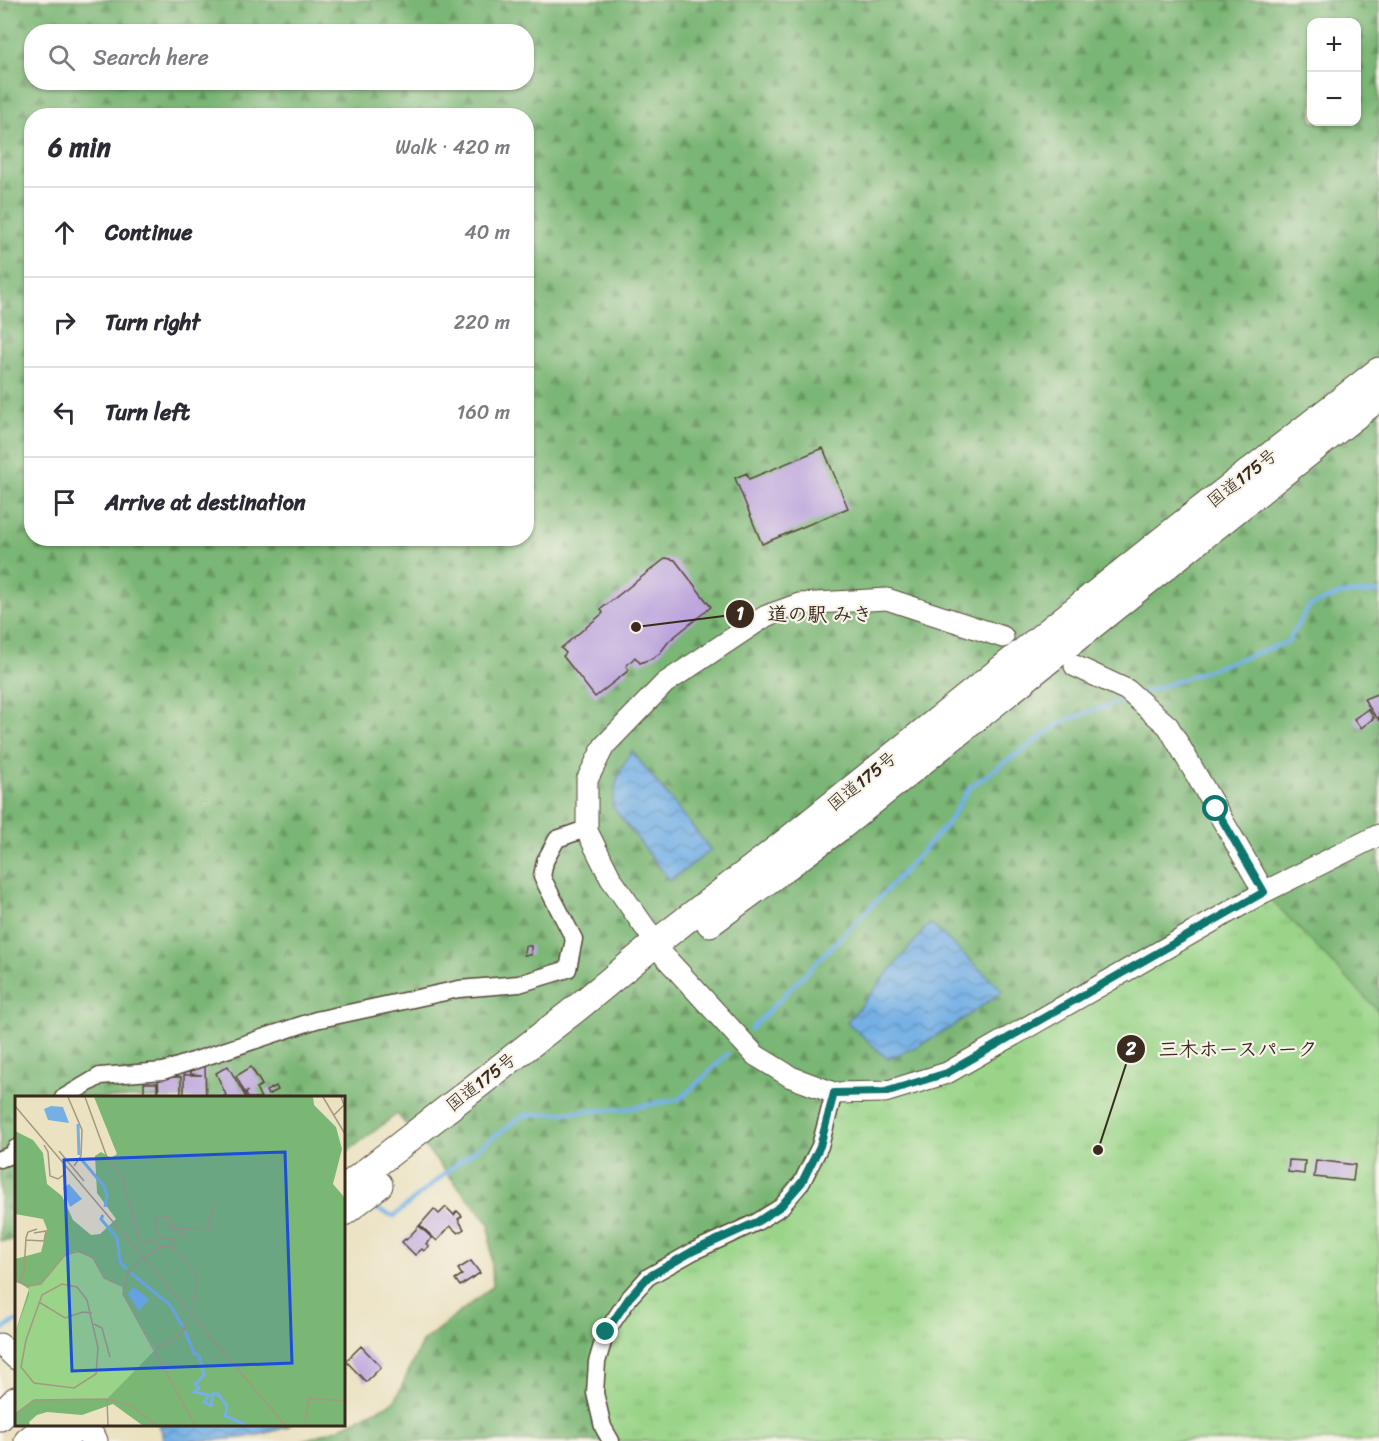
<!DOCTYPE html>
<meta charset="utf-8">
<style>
body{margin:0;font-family:Sriracha,"Klee One",sans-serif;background:#f7f7f7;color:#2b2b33}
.controls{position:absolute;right:18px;top:18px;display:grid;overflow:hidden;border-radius:12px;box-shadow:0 2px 4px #0004}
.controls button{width:54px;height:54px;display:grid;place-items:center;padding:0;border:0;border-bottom:2px solid #e1e1e2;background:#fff;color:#2b2b33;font:30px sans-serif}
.stop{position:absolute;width:18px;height:18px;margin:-14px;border:4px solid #0f766e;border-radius:50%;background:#fff}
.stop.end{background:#0f766e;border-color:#fff;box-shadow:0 2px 6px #0008}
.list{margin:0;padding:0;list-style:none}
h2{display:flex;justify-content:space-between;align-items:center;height:78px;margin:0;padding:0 24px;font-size:26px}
h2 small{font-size:20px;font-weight:400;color:#7c7c81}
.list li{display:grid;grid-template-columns:39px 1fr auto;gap:18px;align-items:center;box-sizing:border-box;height:90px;padding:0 24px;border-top:2px solid #e1e1e2}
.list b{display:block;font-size:22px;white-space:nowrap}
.list em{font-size:20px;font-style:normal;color:#7c7c81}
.icon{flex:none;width:33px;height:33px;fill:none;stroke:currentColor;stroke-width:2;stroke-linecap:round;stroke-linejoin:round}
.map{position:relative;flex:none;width:1379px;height:1441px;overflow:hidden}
.search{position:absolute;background:#fff;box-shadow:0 2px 4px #0004;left:24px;top:24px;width:510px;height:66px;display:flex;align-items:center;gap:15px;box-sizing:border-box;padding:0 21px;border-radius:24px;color:#7c7c81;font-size:22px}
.panel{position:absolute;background:#fff;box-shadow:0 2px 4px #0004;left:24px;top:108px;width:510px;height:438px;border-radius:24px}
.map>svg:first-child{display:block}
</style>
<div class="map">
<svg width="1379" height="1441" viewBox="0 0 1379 1441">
<defs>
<pattern id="forest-firs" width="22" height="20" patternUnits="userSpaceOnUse" patternTransform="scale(1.5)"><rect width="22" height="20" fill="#7ab674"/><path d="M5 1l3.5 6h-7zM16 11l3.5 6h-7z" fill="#65945f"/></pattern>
<pattern id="park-tufts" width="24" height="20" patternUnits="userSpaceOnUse" patternTransform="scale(1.5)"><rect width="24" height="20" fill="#99d488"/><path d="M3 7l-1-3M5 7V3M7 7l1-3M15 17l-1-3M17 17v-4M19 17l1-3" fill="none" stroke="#85b675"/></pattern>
<pattern id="water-waves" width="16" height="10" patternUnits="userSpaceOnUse" patternTransform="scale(1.5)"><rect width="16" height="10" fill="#74b0e5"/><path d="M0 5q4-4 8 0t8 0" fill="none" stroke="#608fb9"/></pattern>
</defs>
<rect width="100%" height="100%" fill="#f7f3e8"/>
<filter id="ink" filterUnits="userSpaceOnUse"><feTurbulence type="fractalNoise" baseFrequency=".0167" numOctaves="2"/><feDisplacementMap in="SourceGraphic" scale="12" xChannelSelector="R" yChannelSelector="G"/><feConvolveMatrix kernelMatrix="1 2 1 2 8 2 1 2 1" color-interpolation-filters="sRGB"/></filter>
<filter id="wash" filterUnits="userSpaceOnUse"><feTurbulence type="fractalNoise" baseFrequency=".008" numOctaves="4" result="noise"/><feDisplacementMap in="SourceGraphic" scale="24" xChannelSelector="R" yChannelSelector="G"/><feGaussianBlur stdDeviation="1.35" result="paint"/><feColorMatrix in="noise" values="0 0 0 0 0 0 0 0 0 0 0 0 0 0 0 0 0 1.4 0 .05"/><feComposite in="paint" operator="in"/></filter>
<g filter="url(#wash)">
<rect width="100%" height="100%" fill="#ebe2c2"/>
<path fill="url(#forest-firs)" stroke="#5a7049" stroke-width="1.5" fill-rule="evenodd" d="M0,0H1379V1196L1181,1441H301L337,1429L395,1401L422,1342L493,1286L489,1223L397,1114L344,1154V1098H16V1241H0ZM1312,22H1356V122H1312ZM32,32H526V82H32ZM32,116H526V538H32Z"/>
<path fill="url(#park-tufts)" stroke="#6a7f53" stroke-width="1.5" d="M1264,892L1379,1012V1441H613L595,1393L606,1332L648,1277L781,1207L807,1171L834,1093L947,1073Z"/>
<path fill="url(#water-waves)" stroke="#586d82" stroke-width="1.5" d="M632,751L711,850L670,881L612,806C615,782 619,771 632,751Z
M930,923L1003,991L950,1028L918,1046L888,1059L847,1022Z
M159,1425H291C253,1441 205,1441 163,1441L162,1433Z"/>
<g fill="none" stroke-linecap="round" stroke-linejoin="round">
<path stroke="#74b0e5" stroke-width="4.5" d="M1140,694L1288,642L1308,607L1341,594L1379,592
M751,1029L883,894L947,824L970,787L1064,721L1127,699
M368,1206L394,1216L459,1162L524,1115L625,1109L680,1099L704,1077L727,1054
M0,1331L16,1321"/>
</g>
<g id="blocks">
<path fill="#bca5dd" d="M823,448L848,508L762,544L735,478L747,473L749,479Z
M666,558L675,560L711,607L669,641L660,653L653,658L640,663L635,657L626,666L629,670L595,697L563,656L566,653L561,648L603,613L601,609Z
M1379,693V720L1373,713L1364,699Z
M1368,709L1374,718L1361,728L1354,719Z
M525,946H531V955H524Z
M191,1066H205L206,1098H184V1075H202L191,1074Z
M228,1066L246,1098H221L226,1095L216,1073Z
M251,1067L262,1085L256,1088L261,1098H248L246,1094L248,1091L245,1093L236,1076Z
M158,1077H181V1098H159Z
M144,1083H157V1096H144Z
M276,1086L278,1090L268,1095L266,1091Z
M1289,1160L1305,1161L1304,1174L1288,1172Z
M1316,1160L1355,1165L1353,1181L1314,1177Z
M446,1207L454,1215L457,1211L462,1216L458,1219L464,1229L458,1233L450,1226L437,1241L420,1225L434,1209L439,1214Z
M419,1226L432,1238L426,1244L429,1246L424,1251L422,1249L415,1255L402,1242L405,1239L406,1240Z
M471,1261L480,1273L460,1286L455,1279L462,1275L458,1269Z
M361,1346L381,1367L366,1382L346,1361Z"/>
</g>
</g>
<g filter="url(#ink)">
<use href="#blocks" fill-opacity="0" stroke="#554637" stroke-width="1.5"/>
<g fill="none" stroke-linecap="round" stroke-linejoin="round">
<g stroke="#554637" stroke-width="19">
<path id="minor" d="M63,1098L100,1076L163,1071L316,1020L459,989L519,984L568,969L574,939L542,877L545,861L557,839L577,832L587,831
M0,1159L11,1155L16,1148
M611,1441L603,1427L595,1393L597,1362L606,1332L629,1298L648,1277L694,1251L757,1222L781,1207L802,1182L820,1146L834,1093"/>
</g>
<g stroke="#554637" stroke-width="23">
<path id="tertiary" d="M1075,666L1127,690L1168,726L1264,892
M656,943L611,879L587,831V780L604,746L665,683L766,616L799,604L887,599L1003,637
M665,957L755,1055L791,1077L834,1093L885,1092L947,1073L1264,892L1379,835
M0,1344L16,1359"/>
</g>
<g stroke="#554637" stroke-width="29">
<path id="trunk" d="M710,923L839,828L1206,534L1379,397
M344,1189L577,1008L656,943L781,846L1180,526L1379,371
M344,1212L379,1185
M0,1417L16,1400
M93,1439L94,1441
M28,1441L49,1424
M60,1441L81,1424"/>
</g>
<use href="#minor" stroke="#fff" stroke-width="16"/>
<use href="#tertiary" stroke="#fff" stroke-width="21"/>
<use href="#trunk" stroke="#fff" stroke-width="27"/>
</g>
</g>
<g fill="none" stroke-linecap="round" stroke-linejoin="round" filter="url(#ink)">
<path stroke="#0f766e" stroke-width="8" d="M606,1332L629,1298L648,1277L693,1251L757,1222L781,1206L802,1182L820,1146L834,1093L885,1092L947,1073L1264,892L1216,809"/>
</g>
<g text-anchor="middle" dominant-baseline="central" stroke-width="4.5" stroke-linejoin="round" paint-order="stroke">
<g font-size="18" fill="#3b2a1e" stroke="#f7f3e8">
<text transform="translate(1242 478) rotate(-38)">国道175号</text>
<text transform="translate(862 781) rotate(-39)">国道175号</text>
<text transform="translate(481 1082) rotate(-38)">国道175号</text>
</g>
</g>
<g transform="translate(15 1096)">
<rect width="330" height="330" fill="#ebe2c2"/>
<path d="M79,1H298L299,9L321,31L327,53L318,88L330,102V329H127L98,308L67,319L32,316L22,319L14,326L15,329H0V237L14,193L0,184V163L26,156L32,133L28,123L0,118V35L18,44L28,57L32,88L47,100L58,124L76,139L85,138L101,123L82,97L80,60L86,56L96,62L102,58Z" fill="#7ab674"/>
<path d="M60,155L78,162L90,182L107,190L108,198L140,254L92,303L19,304L0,318V237L14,199V190L26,188L47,162Z" fill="#99d488"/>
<path d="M36,10L48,11L54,27L33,24L29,13ZM54,88L67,103L55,111L48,92ZM118,191L134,203L124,215L113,198Z" fill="#74b0e5"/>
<path fill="none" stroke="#74b0e5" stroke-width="3" d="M63,28L64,59M66,63L88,89L92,99L90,111M88,119L86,123L102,142L105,166L112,173M116,177L155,209L168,231M170,235L179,257L184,260L189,279L180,288L184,292L179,296L194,299L189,306L196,310L198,298H203L212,310L210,320L231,329"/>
<path fill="none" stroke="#a59880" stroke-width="1.5" d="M53,1L67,34L66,60L59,70M70,1L93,64L106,77L125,148L139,144L146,151M308,1L330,38M0,10L270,329M319,19L329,9L326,1M29,49L33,56L35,80L43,83L50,78M44,55L69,85M330,56V89M149,127L172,142M193,131L200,106M11,144L29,145L31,135L19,137M159,153V143L147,142L141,135V122L151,120L162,133L196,131L197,137M129,162L146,151L154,150L169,162L182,182L178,213M127,163L113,177L108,198L180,329M0,185L14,190L26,188L50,159L65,155L78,162L89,182L107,190M4,187L9,176L11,142L13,136L22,133M47,188L62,191L72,204L83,252L81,278L59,292L19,287L6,271L11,244L27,199ZM24,206L50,222L68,216L77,217M79,228L87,232L95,261M140,254L165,239L174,224M92,303L93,329M0,318L19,304L92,303L114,309L142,329M290,329L294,302L330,305"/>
<path fill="#1d4ed8" fill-opacity="0.15" stroke="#1d4ed8" stroke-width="3" d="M270,56L277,267L57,275L49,64Z"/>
<rect width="330" height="330" fill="none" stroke="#3b2a1e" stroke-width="3"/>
</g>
<path fill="none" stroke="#3b2a1e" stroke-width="2" d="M636 627L740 614M1098 1150L1131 1049"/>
<g fill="#3b2a1e" stroke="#f7f3e8" stroke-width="2">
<circle cx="636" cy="627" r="6"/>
<circle cx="1098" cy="1150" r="6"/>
<circle cx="740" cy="614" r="15"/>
<circle cx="1131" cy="1049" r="15"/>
</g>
<g font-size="18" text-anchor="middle" font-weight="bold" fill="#fff">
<text x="740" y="620">1</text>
<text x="1131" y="1055">2</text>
</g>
<g font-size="20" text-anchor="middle" font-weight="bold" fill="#3b2a1e" stroke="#f7f3e8" stroke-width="4.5" stroke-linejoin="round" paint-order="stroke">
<text x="820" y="621">道の駅 みき</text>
<text x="1238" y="1056">三木ホースパーク</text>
</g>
</svg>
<div class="controls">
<button>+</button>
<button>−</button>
</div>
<div class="stop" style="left:1216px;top:809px"></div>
<div class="stop end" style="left:606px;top:1332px"></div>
<div class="search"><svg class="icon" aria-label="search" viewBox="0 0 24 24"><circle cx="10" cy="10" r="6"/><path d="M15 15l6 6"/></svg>Search here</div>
<section class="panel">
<h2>6 min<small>Walk · 420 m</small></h2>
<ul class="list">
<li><svg class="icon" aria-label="ahead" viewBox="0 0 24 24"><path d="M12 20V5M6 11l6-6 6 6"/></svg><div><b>Continue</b></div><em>40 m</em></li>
<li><svg class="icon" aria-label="right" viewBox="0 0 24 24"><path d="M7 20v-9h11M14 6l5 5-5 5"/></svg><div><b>Turn right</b></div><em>220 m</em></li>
<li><svg class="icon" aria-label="left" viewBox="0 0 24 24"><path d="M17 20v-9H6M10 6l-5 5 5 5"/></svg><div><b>Turn left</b></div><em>160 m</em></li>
<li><svg class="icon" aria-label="arrive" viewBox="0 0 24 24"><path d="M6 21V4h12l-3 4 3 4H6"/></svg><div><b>Arrive at destination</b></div></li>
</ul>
</section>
</div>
